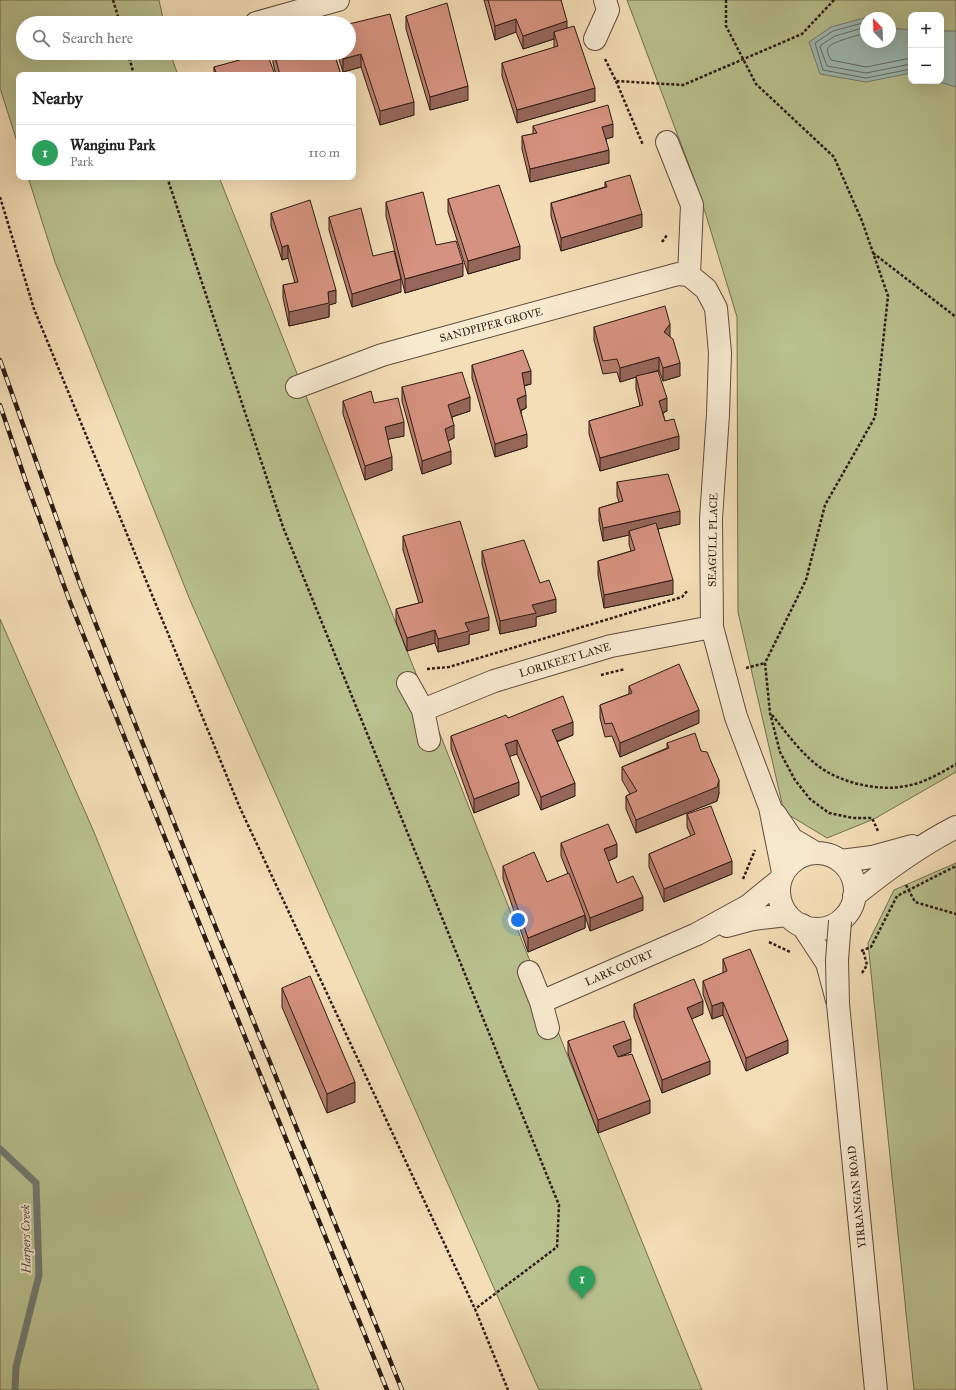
<!DOCTYPE html>
<meta charset="utf-8">
<style>
body{margin:0;font-family:"IM FELL Great Primer",serif;background:#f2f2f2;color:#222}
.controls{position:absolute;right:12px;top:12px;display:grid;overflow:hidden;border-radius:8px;box-shadow:0 4px 16px #0002}
.controls button{width:36px;height:36px;display:grid;place-items:center;padding:0;border:0;border-bottom:1px solid #e0e0e0;background:#fff;color:#222;font:20px sans-serif}
.compass{position:absolute;left:860px;top:12px;width:36px;height:36px;border-radius:50%;background:#fff;box-shadow:0 4px 16px #0002;rotate:337deg}
.you{position:absolute;left:518px;top:920px;width:14px;height:14px;margin:-10px;border:3px solid #fff;border-radius:50%;background:#1a73e8;box-shadow:0 0 0 6px #1a73e833}
.badge{display:grid;place-items:center;width:26px;height:26px;border-radius:50%;background:#8f2418;color:#fff;font-size:13px;font-weight:700}
.pin{position:absolute;translate:-50% -33px;filter:drop-shadow(0 1px 2px #0008)}
.pin::after{content:'';position:absolute;top:21px;width:14px;height:12px;background:inherit;clip-path:polygon(0 0,100% 0,50% 100%)}
.list{margin:0;padding:0;list-style:none}
h2{display:flex;justify-content:space-between;align-items:center;height:52px;margin:0;padding:0 16px;font-size:17px}
h2 small{font-size:13px;font-weight:400;color:#767676}
.list li{display:grid;grid-template-columns:26px 1fr auto;gap:12px;align-items:center;box-sizing:border-box;height:56px;padding:0 16px;border-top:1px solid #e0e0e0}
.list b{display:block;font-size:15px;white-space:nowrap}
.list p{margin:0;font-size:13px;white-space:nowrap;color:#767676}
.list em{font-size:13px;font-style:normal;color:#767676}
.icon{flex:none;width:22px;height:22px;fill:none;stroke:currentColor;stroke-width:2;stroke-linecap:round;stroke-linejoin:round}
.map{position:relative;flex:none;width:956px;height:1390px;overflow:hidden}
.search{position:absolute;background:#fff;box-shadow:0 4px 16px #0002;left:16px;top:16px;width:340px;height:44px;display:flex;align-items:center;gap:10px;box-sizing:border-box;padding:0 14px;border-radius:22px;color:#767676;font-size:15px}
.panel{position:absolute;background:#fff;box-shadow:0 4px 16px #0002;left:16px;top:72px;width:340px;height:108px;border-radius:8px}
.map>svg:first-child{display:block}
</style>
<div class="map">
<svg width="956" height="1390" viewBox="0 0 956 1390">
<rect width="100%" height="100%" fill="#f4deb7"/>
<filter id="stains"><feTurbulence type="fractalNoise" baseFrequency=".005" numOctaves="4"/><feColorMatrix values="0 0 0 0 .2 0 0 0 0 .09 0 0 0 0 .02 0 0 0 .5 -.17"/></filter>
<radialGradient id="worn" r=".72"><stop offset=".6" stop-color="#630" stop-opacity="0"/><stop offset="1" stop-color="#630" stop-opacity=".3"/></radialGradient>
<path fill="#b9c290" stroke="#736f51" fill-rule="evenodd" d="M0,0H159L164,23H23V53H170L178,75H19V148L0,88Z
M627,0H956V772L874,819L827,838L784,812L738,612L737,317L699,192ZM911,15H941V81H911ZM866,18H890V42H866Z
M28,177H219L601,1140L702,1390H539L190,600L55,262Z
M0,619L94,832L319,1390H0Z
M956,863V1390H914L868,943L894,890Z"/>
<path fill="#9ebbb5" stroke="#717b74" d="M864,18L866,19V42H890V28L911,30V73L866,82L820,74L809,42L831,27Z
M941,31H956V87L937,81H941Z"/>
<g fill="none" stroke-linecap="round" stroke-linejoin="round">
<path stroke="#666c64" stroke-width="1" d="M866,22L833,31L815,43L823,70L866,78L911,69
M866,27L835,36L821,45L820,47L827,66L866,73L911,64
M866,33C859,35 830,42 828,48C826,51 830,58 831,60L866,67L911,58"/>
<path stroke="#717b74" stroke-width="7" d="M0,1149L36,1183L39,1275L16,1367L15,1390"/>
<g stroke="#5f4c3b" stroke-width="24">
<path id="street" d="M256,23L338,0
M595,39L608,10L605,0
M667,142L692,205L689,275
M689,275L706,289L716,308L720,353L718,414L711,519L712,627L736,717L770,807L783,872
M297,387L382,355L678,274L689,275
M408,683L423,710L429,740
M423,710L494,681L611,646L712,627
M775,814L792,839L814,852
M779 891a38 38 0 1 1 76 0a38 38 0 1 1-76 0Z
M841,861L872,857L912,846
M854,896C886,870 919,846 956,827
M802,925L827,963L838,1004L876,1390
M727,926L753,919L787,915
M529,972L541,1002L548,1028
M541,1002L697,934L748,906L780,880"/>
</g>
<path stroke="#2d1c12" stroke-width="2.5" stroke-dasharray="3 2" stroke-linecap="butt" d="M113,0L120,23
M726,0V26L756,84L834,157L862,221L888,296L875,417L825,505L806,580L765,663L770,713L780,752L795,780L810,799L829,813L853,818H872L878,831
M128,53L134,75
M605,59L616,81L683,85L802,34L834,0
M616,81L643,145
M167,177L283,527L559,1205L557,1247L475,1309
M0,197L34,309L240,808L475,1309L508,1390
M662,242L667,235
M873,253L956,317
M746,668L765,663
M427,669L449,667L682,597L688,590
M601,675L625,669
M772,715C786,732 799,751 817,765C838,782 878,792 906,786C924,783 941,773 956,764
M743,879L755,850
M906,885L915,902L956,914
M769,942L790,952
M861,951L871,947L897,896L956,866
M862,973L867,965L863,950"/>
<use href="#street" stroke="#f8ead0" stroke-width="22"/>
<g stroke="#2d1c12" stroke-width="4.5">
<path id="rail" d="M0,360L80,584L195,876L402,1390
M0,405L26,482L70,602L387,1390"/>
</g>
<use href="#rail" stroke="#f8ead0" stroke-width="3" stroke-dasharray="9" stroke-linecap="butt"/>
<g stroke="#5f4c3b" stroke-width="24" stroke-linecap="butt">
<path id="street-bridge" d="M838,1004L837,960L840,921"/>
</g>
<use href="#street-bridge" stroke="#f8ead0" stroke-width="22"/>
</g>
<path fill="#b87e6e" stroke="#2d1c12" d="M484,0H561L567,28L595,101L517,123L502,76V63L554,48V39L523,49L516,32L495,40Z
M406,16L468,100L430,110L406,29Z
M349,24L414,115L380,125L361,67L343,72L337,53H349Z
M273,53H334L341,75H276L273,63Z
M214,67L275,75H214Z
M533,126L613,137L606,139L609,163L530,182L522,149V136L533,134Z
M605,182L642,227L561,251L551,216V203L605,187Z
M448,199L520,259L468,274L448,212Z
M386,202L436,245L463,276L405,293L386,216Z
M271,213L336,303L329,305V317L289,326L283,298V285L295,283L288,258L282,260L271,226Z
M329,217L373,256L401,292L352,307L329,230Z
M594,327L670,337L680,376L663,381L659,370L649,373L667,411L663,413L665,421L679,449L600,471L589,434V421L640,406L636,389V377L620,382L617,372L603,374L594,340Z
M472,365L531,384L524,386L526,408L521,411L527,447L495,457L472,378Z
M402,387L470,411L452,417L454,438L448,441L451,464L422,474L402,401Z
M343,401L404,436L388,439L392,470L365,480L343,414Z
M617,482L680,524L658,529L673,594L604,608L598,575V561L631,551L629,544V535L603,541L599,521V508L619,502L617,496Z
M403,536L489,630L469,635V644L438,652L435,643L407,651L396,622V609L419,603L403,550Z
M482,551L540,583L556,612L536,617V626L500,634L482,564Z
M629,686L699,723L620,757L612,736L605,737L600,718V705L629,694Z
M508,718L573,735L557,742L575,796L541,810L517,754L509,756L519,795L474,813L451,749V736Z
M667,743L701,751L719,793L717,801L636,833L626,809V796L630,794L622,780V767L667,748Z
M687,814L732,874L664,902L649,867V854L691,836L687,827Z
M561,843L617,857L608,861L617,883L643,910L590,931L585,916V928L528,952L503,879V866L547,882L568,874L561,856Z
M723,959L788,1053L746,1071L723,1015L712,1019L703,994V981L723,973Z
M282,988L355,1102L327,1113L282,1007Z
M634,1004L703,1014L691,1019L710,1074L662,1093L634,1017Z
M568,1041L631,1052L618,1057L650,1113L598,1133L568,1054Z"/>
<path fill="#96665a" stroke="#2d1c12" d="M516,19V32L495,40V26Z
M567,21V34L554,32V39L523,49V36Z
M361,54V67L343,72V59Z
M468,86V100L430,110V97Z
M595,88V101L517,123V110Z
M414,102V115L380,125V111Z
M613,124V137L602,140V127Z
M609,150V163L530,182V169Z
M642,214V227L561,251V238Z
M288,245V258L282,260V247Z
M520,246V259L468,274V261Z
M463,263V276L405,293V279Z
M401,279V292L352,307V294Z
M336,290V303L329,305V317L289,326V312L328,292Z
M670,324V337L664,332Z
M659,357V370L620,382V368Z
M680,363V376L663,381V368Z
M531,371V384L522,386V373Z
M526,395V408L517,412V399Z
M470,397V411L448,418V405Z
M667,398V411L659,414V401Z
M404,422V436L385,440V427Z
M454,425V438L445,442V429Z
M527,434V447L495,457V444Z
M679,436V449L600,471V458Z
M451,451V464L422,474V461Z
M392,457V470L365,480V466Z
M680,511V524L631,535L629,531V535L603,541V528Z
M673,580V594L604,608V595Z
M556,599V612L536,617V626L500,634V621L532,605Z
M489,617V630L469,635V644L438,652V639L465,623Z
M435,630V643L407,651V638Z
M699,710V723L620,757V743Z
M573,722V735L552,743V730Z
M517,740V754L505,758V744Z
M719,780V793L717,801L636,833V820Z
M519,782V795L474,813V799Z
M575,783V796L541,810V797Z
M617,844V857L604,863V849Z
M732,861V874L664,902V889Z
M643,897V910L590,931V918Z
M585,915V928L528,952V938Z
M703,1001V1014L687,1021V1008Z
M723,1002V1015L712,1019V1006Z
M631,1039V1052L613,1059V1046Z
M788,1040V1053L746,1071V1058Z
M710,1061V1074L662,1093V1080Z
M355,1082V1102L327,1113V1094Z
M650,1100V1113L598,1133V1120Z"/>
<path fill="#d69280" stroke="#2d1c12" d="M488,0H561L567,21L523,36L516,19L495,26Z
M447,3L468,86L430,97L406,16Z
M390,14L414,102L380,111L361,54L343,59L341,53H349V24Z
M574,26L595,88L517,110L502,63L558,46L554,32Z
M265,53H267L275,75H217L214,67Z
M274,53H334L341,75H293V74L290,75H280Z
M608,105L613,124L602,127L609,150L530,169L522,136L537,133L533,126Z
M630,175L642,214L561,238L551,203L607,187L605,182Z
M499,185L520,246L468,261L448,199Z
M423,192L436,245L456,241L463,263L405,279L386,202Z
M310,200L336,290L328,292L329,303L289,312L283,285L298,282L288,245L282,247L271,213Z
M361,208L373,256L394,251L401,279L352,294L329,217Z
M665,306L670,324L664,332L673,339L680,363L663,368L659,357L620,368L617,359L603,361L594,327Z
M523,350L531,371L522,373L526,395L517,399L527,434L495,444L472,365Z
M658,371L667,398L659,401L665,421L674,419L679,436L600,458L589,421L643,405L636,376Z
M462,372L470,397L448,405L454,425L445,429L451,451L422,461L402,387Z
M371,391L374,403L398,398L404,422L385,427L392,457L365,466L343,401Z
M668,474L680,511L603,528L599,508L623,501L617,482Z
M460,521L489,617L465,623L469,631L438,639L435,630L407,638L396,609L423,602L403,536Z
M656,523L673,580L604,595L598,561L635,550L629,531Z
M524,540L540,583L549,580L556,599L532,605L536,613L500,621L482,551Z
M679,664L699,710L620,743L612,723L605,724L600,705L632,693L629,686Z
M563,696L573,722L552,730L575,783L541,797L517,740L505,744L519,782L474,799L451,736L506,715L508,718Z
M695,733L701,751L707,752L719,780L717,787L636,820L626,796L637,791L622,767L669,748L667,743Z
M711,806L732,861L664,889L649,854L695,834L687,814Z
M608,824L617,844L604,849L617,883L633,876L643,897L590,918L561,843Z
M534,852L547,882L569,873L585,915L528,938L503,866Z
M750,949L788,1040L746,1058L723,1002L712,1006L703,981L727,971L723,959Z
M310,976L355,1082L327,1094L282,988Z
M694,979L703,1001L687,1008L710,1061L662,1080L634,1004Z
M624,1021L631,1039L613,1046L618,1057L632,1054L650,1100L598,1120L568,1041Z"/>
<g text-anchor="middle" dominant-baseline="central" stroke-width="3.5" stroke-linejoin="round" paint-order="stroke">
<g font-size="11" fill="#2d1c12" stroke="#f8ead0">
<text transform="translate(491 325) rotate(-15)">SANDPIPER GROVE</text>
<text transform="translate(713 540) rotate(-89)">SEAGULL PLACE</text>
<text transform="translate(565 660) rotate(-17)">LORIKEET LANE</text>
<text transform="translate(619 968) rotate(-24)">LARK COURT</text>
<text transform="translate(857 1197) rotate(-96)">YIRRANGAN ROAD</text>
</g>
<g font-size="12" font-style="italic" fill="#4f4c43" stroke="#f8ead0">
<text transform="translate(26 1239) rotate(-91)">Harpers Creek</text>
</g>
</g>
<rect width="100%" height="100%" filter="url(#stains)"/>
<rect width="100%" height="100%" fill="url(#worn)"/>
</svg>
<div class="controls">
<button>+</button>
<button>−</button>
</div>
<svg class="compass" viewBox="-18 -18 36 36"><path d="M0-13l5 13h-10z" fill="#e53935"/><path d="M0 13l5-13h-10z" fill="#767676"/></svg>
<div class="you"></div>
<div class="pin badge" style="left:582px;top:1299px;background:#2e9e5b">1</div>
<div class="search"><svg class="icon" aria-label="search" viewBox="0 0 24 24"><circle cx="10" cy="10" r="6"/><path d="M15 15l6 6"/></svg>Search here</div>
<section class="panel">
<h2>Nearby<small></small></h2>
<ul class="list">
<li><span class="badge" style="background:#2e9e5b">1</span><div><b>Wanginu Park</b><p>Park</p></div><em>110 m</em></li>
</ul>
</section>
</div>
